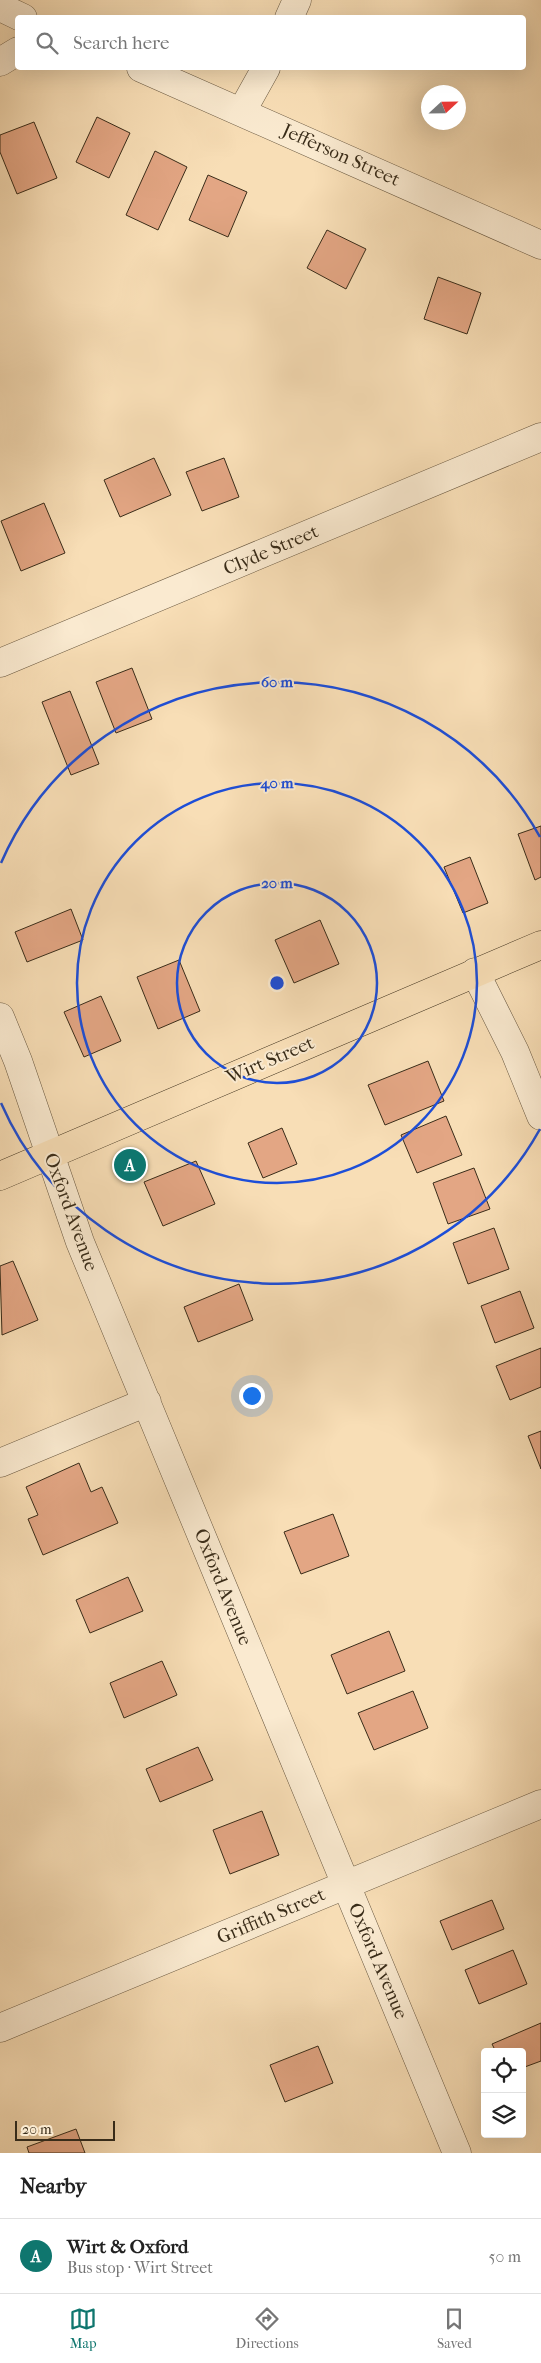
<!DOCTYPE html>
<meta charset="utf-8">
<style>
body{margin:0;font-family:"IM FELL French Canon",serif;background:#f6f6f6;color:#222}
.controls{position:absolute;right:15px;bottom:15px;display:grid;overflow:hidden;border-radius:5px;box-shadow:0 5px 20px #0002}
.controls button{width:45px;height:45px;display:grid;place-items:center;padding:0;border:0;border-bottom:1px solid #e0e0e0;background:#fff;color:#222;font:25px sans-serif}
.compass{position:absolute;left:421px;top:85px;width:45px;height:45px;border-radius:50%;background:#fff;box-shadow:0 5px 20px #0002;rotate:68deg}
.scale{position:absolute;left:15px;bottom:12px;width:100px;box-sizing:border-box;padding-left:5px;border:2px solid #392c19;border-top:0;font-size:14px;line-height:18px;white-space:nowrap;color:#392c19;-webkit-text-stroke:4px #faead0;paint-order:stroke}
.you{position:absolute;left:251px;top:1395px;width:18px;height:18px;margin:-12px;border:4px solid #fff;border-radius:50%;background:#1a73e8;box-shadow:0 0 0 8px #1a73e833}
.badge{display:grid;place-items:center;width:32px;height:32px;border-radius:50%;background:#0f766e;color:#fff;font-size:16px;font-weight:700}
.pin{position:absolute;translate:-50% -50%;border:2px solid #fff;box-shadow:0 1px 5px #0006}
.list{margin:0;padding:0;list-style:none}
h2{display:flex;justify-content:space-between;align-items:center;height:65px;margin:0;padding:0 20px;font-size:21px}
h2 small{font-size:16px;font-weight:400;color:#767676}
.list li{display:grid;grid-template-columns:32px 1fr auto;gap:15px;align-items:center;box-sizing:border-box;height:75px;padding:0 20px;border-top:1px solid #e0e0e0}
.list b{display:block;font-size:19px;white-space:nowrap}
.list p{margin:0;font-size:16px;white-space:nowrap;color:#767676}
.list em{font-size:16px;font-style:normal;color:#767676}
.icon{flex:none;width:28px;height:28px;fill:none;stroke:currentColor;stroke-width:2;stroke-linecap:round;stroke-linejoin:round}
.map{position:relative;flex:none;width:541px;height:2153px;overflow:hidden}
.search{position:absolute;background:#fff;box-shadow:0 5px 20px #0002;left:15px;right:15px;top:15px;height:55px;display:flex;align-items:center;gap:12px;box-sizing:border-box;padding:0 18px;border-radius:5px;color:#767676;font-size:19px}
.sheet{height:140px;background:#fff}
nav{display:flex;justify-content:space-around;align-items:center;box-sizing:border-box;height:70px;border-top:1px solid #e0e0e0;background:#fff;font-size:14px;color:#767676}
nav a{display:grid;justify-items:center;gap:2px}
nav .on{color:#0f766e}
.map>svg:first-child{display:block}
</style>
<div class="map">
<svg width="541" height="2153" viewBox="0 0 541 2153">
<rect width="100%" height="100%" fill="#f8deb6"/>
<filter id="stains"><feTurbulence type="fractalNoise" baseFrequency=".004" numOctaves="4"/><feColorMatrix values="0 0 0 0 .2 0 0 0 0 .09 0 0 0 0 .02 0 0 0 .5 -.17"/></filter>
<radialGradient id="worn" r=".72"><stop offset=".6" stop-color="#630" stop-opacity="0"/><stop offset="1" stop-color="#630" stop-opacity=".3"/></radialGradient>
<path fill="#e3a684" stroke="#392c19" d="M97,117L130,133L109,178L76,162Z
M34,122L57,178L17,194L0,152V135Z
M155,151L187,167L158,230L126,215Z
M208,175L247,192L228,237L189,220Z
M327,230L366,249L346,289L307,268Z
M438,277L481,293L467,334L424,319Z
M154,458L171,495L120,517L104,480Z
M224,458L239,497L202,511L186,472Z
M44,503L65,553L21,571L1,521Z
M132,668L152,719L116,733L96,682Z
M70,691L99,764L71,775L42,702Z
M541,826V877L535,880L518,834Z
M470,857L488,903L463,913L444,867Z
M71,909L83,940L27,962L15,932Z
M320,920L339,964L294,983L275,940Z
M179,960L200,1011L158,1029L137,977Z
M101,996L121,1041L84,1057L64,1012Z
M428,1061L444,1101L385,1125L368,1085Z
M446,1116L462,1155L417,1173L401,1135Z
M282,1128L297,1164L263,1178L248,1143Z
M196,1161L215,1204L163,1226L144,1182Z
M474,1168L490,1209L448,1224L433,1183Z
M494,1228L509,1269L468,1284L453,1243Z
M13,1261L38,1320L2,1335L0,1266Z
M239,1284L253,1320L198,1342L184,1307Z
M520,1291L534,1328L495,1343L481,1306Z
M541,1348V1387L510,1400L496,1366Z
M541,1431V1469L528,1436Z
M79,1463L91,1492L102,1487L118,1523L43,1555L28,1519L38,1515L26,1487Z
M333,1514L349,1556L301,1574L284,1532Z
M128,1577L143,1611L90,1633L76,1600Z
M389,1631L405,1671L347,1694L331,1655Z
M162,1661L177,1695L124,1718L110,1683Z
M413,1691L428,1728L374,1750L358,1713Z
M198,1747L213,1780L160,1802L146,1769Z
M262,1811L279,1855L230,1874L213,1830Z
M492,1900L504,1929L452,1950L440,1921Z
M513,1950L527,1984L479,2004L465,1970Z
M541,2023V2061L522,2068V2052H496L492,2044Z
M318,2046L333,2083L285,2102L270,2065Z
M76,2129L85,2153H29L27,2147Z"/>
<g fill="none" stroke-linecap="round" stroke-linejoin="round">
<g stroke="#695840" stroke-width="29">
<path id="minor" d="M0,7L23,18
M289,18L297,0
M0,62L18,51
M141,68L541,245
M242,111L266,68
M0,663L541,437
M475,972L515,1052L541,1116
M0,1017L18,1061L80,1242L457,2153
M0,1463L147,1402
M0,2028L541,1804"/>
</g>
<g stroke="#392c19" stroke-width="29">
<path id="major" d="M0,1176L541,945"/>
</g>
<use href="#minor" stroke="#faead0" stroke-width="28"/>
<use href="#major" stroke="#f8deb6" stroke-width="28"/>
</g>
<g fill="none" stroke="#1d4ed8" stroke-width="2.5">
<circle cx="277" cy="983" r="100"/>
<circle cx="277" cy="983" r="200"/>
<path d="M540 1129A301 301 0 0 1 1 1103M1 863A301 301 0 0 1 540 837"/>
</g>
<g text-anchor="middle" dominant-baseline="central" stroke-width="4" stroke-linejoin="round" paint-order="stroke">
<g font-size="19" fill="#392c19" stroke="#faead0">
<text transform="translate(341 155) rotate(24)">Jefferson Street</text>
<text transform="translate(271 550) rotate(-23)">Clyde Street</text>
<text transform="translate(270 1060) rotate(-23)">Wirt Street</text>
<text transform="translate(71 1212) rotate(70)">Oxford Avenue</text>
<text transform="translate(223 1587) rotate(68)">Oxford Avenue</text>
<text transform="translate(271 1916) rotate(-23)">Griffith Street</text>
<text transform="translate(378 1961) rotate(67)">Oxford Avenue</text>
</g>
</g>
<circle cx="277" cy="983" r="8" fill="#1d4ed8" stroke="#faead0" stroke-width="2.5"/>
<g font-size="15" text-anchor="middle" font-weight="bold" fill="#1d4ed8" stroke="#faead0" stroke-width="4" stroke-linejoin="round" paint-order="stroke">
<text x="277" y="687">60 m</text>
<text x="277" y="788">40 m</text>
<text x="277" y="888">20 m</text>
</g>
<rect width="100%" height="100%" filter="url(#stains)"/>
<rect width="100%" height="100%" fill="url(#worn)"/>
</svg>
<div class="controls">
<button><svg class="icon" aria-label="locate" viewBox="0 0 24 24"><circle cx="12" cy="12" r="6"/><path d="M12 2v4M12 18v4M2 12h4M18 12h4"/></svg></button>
<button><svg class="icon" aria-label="layers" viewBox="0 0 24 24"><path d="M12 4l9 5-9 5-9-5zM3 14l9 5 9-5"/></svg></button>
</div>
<svg class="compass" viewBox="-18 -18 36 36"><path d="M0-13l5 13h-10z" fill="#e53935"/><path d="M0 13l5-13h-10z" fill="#767676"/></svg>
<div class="scale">20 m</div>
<div class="you"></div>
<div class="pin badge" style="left:130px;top:1165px">A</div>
<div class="search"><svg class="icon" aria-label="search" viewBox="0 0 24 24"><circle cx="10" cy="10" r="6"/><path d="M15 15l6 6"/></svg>Search here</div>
</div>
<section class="sheet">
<h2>Nearby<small></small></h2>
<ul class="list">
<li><span class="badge">A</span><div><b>Wirt &amp; Oxford</b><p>Bus stop · Wirt Street</p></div><em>50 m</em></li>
</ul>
</section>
<nav>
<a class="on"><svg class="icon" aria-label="map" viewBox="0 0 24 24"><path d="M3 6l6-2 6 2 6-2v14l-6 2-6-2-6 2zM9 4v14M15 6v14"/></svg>Map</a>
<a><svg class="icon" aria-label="directions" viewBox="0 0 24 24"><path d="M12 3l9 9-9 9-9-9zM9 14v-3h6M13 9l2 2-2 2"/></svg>Directions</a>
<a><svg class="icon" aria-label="saved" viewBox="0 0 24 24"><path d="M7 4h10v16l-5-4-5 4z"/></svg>Saved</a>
</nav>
